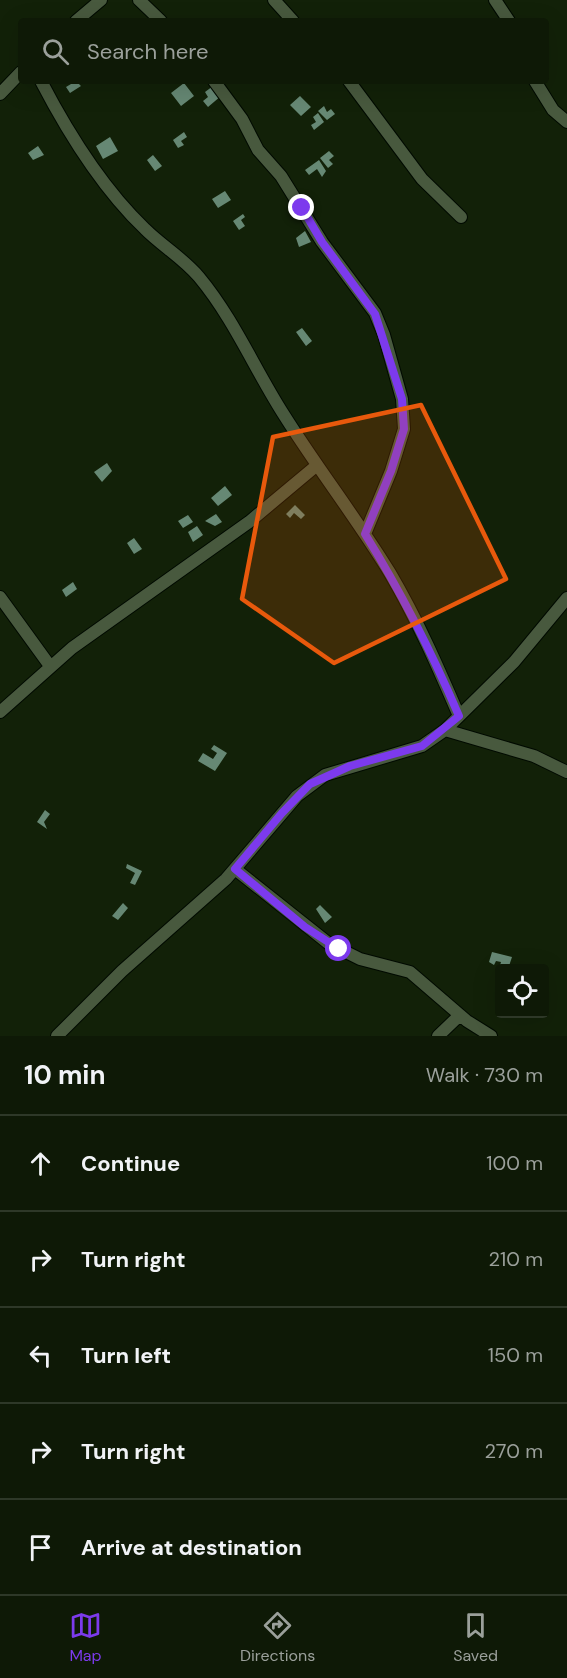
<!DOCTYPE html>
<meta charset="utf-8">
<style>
body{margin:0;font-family:"DM Sans",sans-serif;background:#172210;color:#f1f3f6}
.controls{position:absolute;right:18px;bottom:18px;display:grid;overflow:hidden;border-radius:6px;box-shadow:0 6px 24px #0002}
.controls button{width:54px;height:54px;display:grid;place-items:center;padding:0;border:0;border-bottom:2px solid #2e3828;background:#0e1906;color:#f1f3f6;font:30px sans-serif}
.stop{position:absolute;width:18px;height:18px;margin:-14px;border:4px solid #7c3aed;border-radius:50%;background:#fff}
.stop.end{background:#7c3aed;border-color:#fff;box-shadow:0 2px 6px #0008}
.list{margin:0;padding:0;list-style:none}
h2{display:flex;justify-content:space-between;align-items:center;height:78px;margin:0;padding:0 24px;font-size:26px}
h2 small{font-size:20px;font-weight:400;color:#9ba09b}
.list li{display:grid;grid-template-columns:39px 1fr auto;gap:18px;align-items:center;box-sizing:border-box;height:96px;padding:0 24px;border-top:2px solid #2e3828}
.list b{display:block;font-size:22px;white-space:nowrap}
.list em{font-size:20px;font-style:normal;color:#9ba09b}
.icon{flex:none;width:33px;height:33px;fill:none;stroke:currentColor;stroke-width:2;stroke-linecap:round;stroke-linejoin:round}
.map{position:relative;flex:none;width:567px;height:1036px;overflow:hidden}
.search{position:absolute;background:#0e1906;box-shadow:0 6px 24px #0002;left:18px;right:18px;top:18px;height:66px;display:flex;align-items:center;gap:15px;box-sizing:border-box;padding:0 21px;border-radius:6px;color:#9ba09b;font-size:22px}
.sheet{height:558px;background:#0e1906}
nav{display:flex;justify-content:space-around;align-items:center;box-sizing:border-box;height:84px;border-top:2px solid #2e3828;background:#0e1906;font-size:16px;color:#9ba09b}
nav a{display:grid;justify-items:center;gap:3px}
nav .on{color:#7c3aed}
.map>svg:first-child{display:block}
</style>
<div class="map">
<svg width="567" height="1036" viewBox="0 0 567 1036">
<rect width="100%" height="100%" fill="#122108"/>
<path fill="#668874" d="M76,81L81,86L70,93L66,87Z
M184,83L194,96L181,106L171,93Z
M213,86L221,96L208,107L203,101L208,97L205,92Z
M300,96L311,107L301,116L290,105Z
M324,106L327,112L331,109L335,114L327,120L318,111Z
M318,113L324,122L314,130L311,125L316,122L313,117Z
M184,132L187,137L181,141L184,145L178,148L173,140Z
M110,137L118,151L103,159L96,146Z
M38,146L44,155L33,160L28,153Z
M329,151L334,156L329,160L333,164L328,168L320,158Z
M153,155L162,166L155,171L147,160Z
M319,160L326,171L322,177L317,169L309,175L305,170Z
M225,191L231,200L218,208L212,199Z
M243,214L245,217L241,220L245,226L239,230L233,221Z
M305,231L311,242L299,247L296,238Z
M302,328L312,341L306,346L296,332Z
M107,463L112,471L102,482L94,472Z
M225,486L232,495L218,506L211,498Z
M295,505L305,515L301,519L294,513L290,518L286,514Z
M216,514L222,522L215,526L205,521Z
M188,515L193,522L183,528L178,521Z
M197,526L203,535L193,542L188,532Z
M134,538L142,549L134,554L127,543Z
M73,582L77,589L66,597L62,590Z
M214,745L227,753L215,771L198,761L203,753L213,759L217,753L211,749Z
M45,810L50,814L44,822L47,829L37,822Z
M127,864L142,871L135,885L130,883L135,873L126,868Z
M123,903L128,908L118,920L112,916Z
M320,905L332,917L325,923L316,909Z
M492,952L512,957L508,969H499L501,962L496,961L494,965L489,962Z"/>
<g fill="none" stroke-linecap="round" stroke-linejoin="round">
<g stroke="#010a00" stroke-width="14">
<path id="minor" d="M139,0L161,21
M274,0L293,21
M495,0L509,21
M76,21L101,0
M41,81C68,133 102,188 145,229C162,246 183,258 199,277C234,319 255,370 284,415C318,469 357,519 390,573C417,619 438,667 459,716
M214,81L242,119L258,150L281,176L322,242L375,313L384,335L402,399L404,429L391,471L365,534
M349,81L422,179L461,217
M535,81L553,110L567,122
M0,94L21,72
M0,597L50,666
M0,712L72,648L249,522L316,466
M445,730L534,756L567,772
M235,869L328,943L360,959L410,972L467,1021L491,1036
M57,1036L122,971L226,879L297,796L325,775L422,746L445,730L514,662L567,598
M438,1036L460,1015"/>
</g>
<use href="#minor" stroke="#48593e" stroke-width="12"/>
</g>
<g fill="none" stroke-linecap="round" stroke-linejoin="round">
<path stroke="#7c3aed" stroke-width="8" d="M302,208L322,242L375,314L402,399L404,429L391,471L365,534C401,592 432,653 459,716L422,746L350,766L310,784L282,813L235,869L305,927L339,949"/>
</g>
<path fill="#e8590c" fill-opacity="0.2" stroke="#e8590c" stroke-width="4.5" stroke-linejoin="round" d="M421,405L506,579L334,663L242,599L273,437Z"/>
</svg>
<div class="controls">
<button><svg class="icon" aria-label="locate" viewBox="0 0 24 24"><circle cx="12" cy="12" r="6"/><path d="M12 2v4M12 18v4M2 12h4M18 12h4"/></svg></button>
</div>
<div class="stop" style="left:339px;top:949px"></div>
<div class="stop end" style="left:302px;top:208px"></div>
<div class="search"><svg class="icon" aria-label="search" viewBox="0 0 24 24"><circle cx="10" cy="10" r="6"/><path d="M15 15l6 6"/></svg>Search here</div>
</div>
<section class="sheet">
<h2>10 min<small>Walk · 730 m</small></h2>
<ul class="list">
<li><svg class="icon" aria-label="ahead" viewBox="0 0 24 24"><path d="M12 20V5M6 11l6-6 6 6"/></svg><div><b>Continue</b></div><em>100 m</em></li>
<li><svg class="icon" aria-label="right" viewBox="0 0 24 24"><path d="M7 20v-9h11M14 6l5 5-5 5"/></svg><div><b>Turn right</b></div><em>210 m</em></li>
<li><svg class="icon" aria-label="left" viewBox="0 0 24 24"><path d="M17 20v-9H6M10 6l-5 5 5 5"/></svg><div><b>Turn left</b></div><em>150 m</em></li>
<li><svg class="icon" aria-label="right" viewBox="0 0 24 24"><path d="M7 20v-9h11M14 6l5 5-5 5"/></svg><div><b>Turn right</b></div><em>270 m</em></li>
<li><svg class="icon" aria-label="arrive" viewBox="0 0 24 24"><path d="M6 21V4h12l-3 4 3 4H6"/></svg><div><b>Arrive at destination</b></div></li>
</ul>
</section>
<nav>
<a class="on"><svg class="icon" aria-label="map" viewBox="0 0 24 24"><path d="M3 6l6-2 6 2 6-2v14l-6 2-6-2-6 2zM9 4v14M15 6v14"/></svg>Map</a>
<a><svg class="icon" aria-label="directions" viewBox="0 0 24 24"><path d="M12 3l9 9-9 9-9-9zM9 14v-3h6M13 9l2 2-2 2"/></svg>Directions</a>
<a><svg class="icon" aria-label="saved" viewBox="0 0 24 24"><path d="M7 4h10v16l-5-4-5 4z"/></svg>Saved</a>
</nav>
